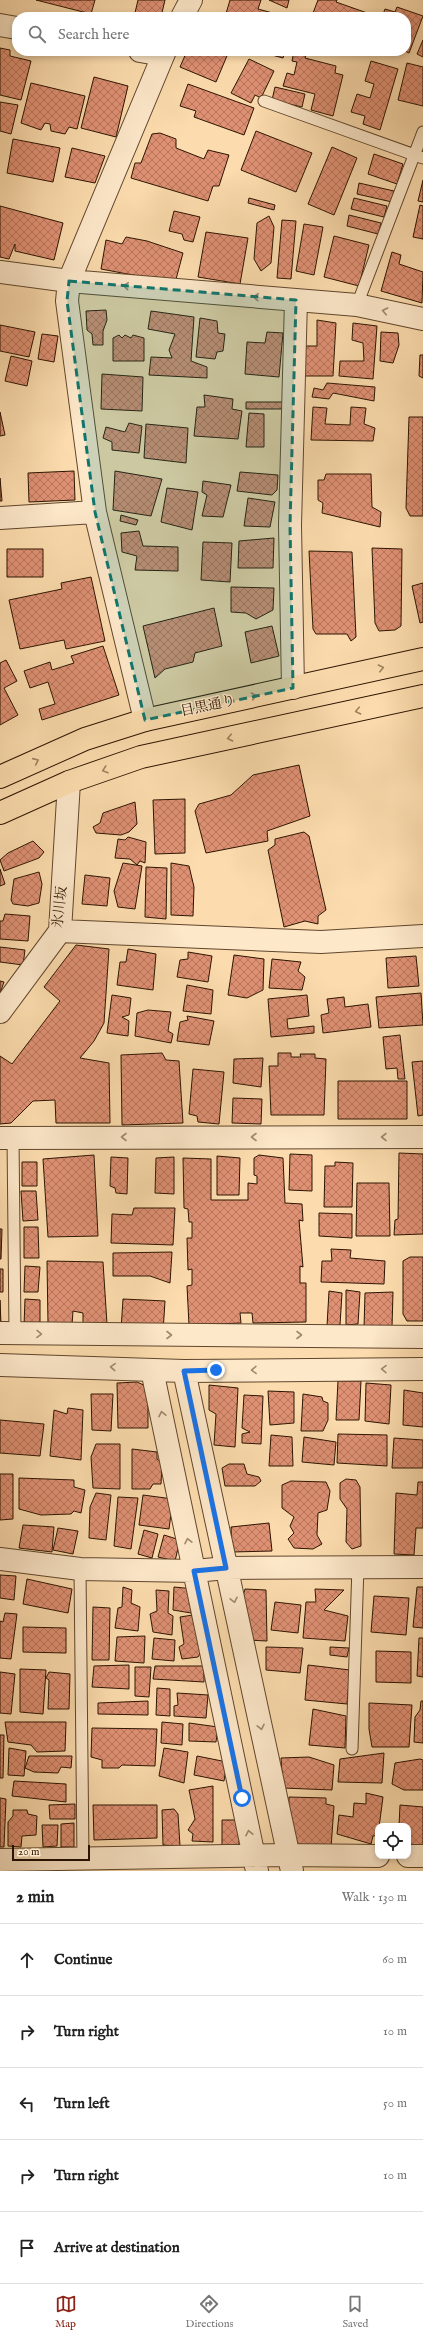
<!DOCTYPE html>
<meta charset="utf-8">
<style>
body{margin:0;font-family:"IM FELL English","Noto Serif JP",serif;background:#f2f2f2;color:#222}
.controls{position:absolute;right:12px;bottom:12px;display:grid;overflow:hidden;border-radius:8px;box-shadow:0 2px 6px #0003}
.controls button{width:36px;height:36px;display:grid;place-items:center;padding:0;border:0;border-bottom:1px solid #e0e0e0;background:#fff;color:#222;font:20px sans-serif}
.scale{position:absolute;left:12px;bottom:10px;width:78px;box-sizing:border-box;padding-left:4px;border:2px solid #2c1400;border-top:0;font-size:11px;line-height:14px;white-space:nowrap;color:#2c1400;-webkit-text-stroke:3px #fde8ca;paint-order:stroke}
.stop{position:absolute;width:12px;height:12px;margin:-9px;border:3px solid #1a73e8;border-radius:50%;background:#fff}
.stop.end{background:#1a73e8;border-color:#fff;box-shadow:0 1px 4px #0008}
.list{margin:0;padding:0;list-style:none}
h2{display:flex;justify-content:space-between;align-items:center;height:52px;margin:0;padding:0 16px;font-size:17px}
h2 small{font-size:13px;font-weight:400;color:#767676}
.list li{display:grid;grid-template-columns:26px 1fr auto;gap:12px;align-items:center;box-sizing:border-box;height:72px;padding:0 16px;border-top:1px solid #e0e0e0}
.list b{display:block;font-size:15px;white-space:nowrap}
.list em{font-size:13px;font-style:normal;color:#767676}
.icon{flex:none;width:22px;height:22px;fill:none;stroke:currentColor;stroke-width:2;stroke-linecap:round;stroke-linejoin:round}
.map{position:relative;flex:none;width:423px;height:1871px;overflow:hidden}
.search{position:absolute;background:#fff;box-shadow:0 2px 6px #0003;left:12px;right:12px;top:12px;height:44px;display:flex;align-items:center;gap:10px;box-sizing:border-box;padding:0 14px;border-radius:16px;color:#767676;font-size:15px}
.sheet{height:412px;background:#fff}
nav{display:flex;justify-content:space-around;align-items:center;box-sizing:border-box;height:56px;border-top:1px solid #e0e0e0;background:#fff;font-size:11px;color:#767676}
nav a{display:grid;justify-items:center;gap:2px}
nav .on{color:#8f2418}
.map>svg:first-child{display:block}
</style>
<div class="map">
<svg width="423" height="1871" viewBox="0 0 423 1871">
<defs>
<pattern id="building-cross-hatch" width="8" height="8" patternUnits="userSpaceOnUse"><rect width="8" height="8" fill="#e09174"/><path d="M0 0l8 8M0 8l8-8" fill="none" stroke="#b6755d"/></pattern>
</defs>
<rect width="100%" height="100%" fill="#fcdcae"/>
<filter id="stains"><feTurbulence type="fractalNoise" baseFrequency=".005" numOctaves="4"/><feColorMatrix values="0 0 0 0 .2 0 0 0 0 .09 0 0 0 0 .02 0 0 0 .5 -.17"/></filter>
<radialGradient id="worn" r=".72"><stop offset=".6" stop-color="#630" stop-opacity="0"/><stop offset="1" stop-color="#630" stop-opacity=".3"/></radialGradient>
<path fill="url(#building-cross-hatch)" stroke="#2c1400" d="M36,0H95L91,14Z
M138,0H165L161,17H134Z
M230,0H261L258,9L287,17H225Z
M269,0H289L287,8Z
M318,0H337L336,2L370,14L369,17H325L313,13Z
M397,7L423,16L409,53L405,51L406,17H382L385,9L395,12Z
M423,40V57L417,54Z
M0,48L10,50V56L31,61L21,100L0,95Z
M187,51H229L216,82L180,67Z
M257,51H285L283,58Z
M294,51H307L305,58L336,66L335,73L343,75L333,116L311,110L315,94L283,86L287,73L294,75L297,62L292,61Z
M249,59L274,71L261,98L255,95L251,103L231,93Z
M371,61L398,69L380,130L363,124L365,116L351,112L357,94L370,98L374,84L365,81Z
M407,63L423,67V106L398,100Z
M94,77L128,86L116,137L81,128Z
M31,83L85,96L77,129L69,127L65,134L51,131L50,124L45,123L41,130L21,123Z
M188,84L254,108L244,135L194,117L196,111L180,106Z
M275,87L305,94L302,107L272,100Z
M0,102L18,105L11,134L0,131Z
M256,131L312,153L296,192L241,170Z
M160,133L176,139V148L204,159L208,150L229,155L219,186H213L208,201L131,178L135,163H141L152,134Z
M13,139L60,148L53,182L7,173Z
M332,147L357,158L334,215L308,204Z
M72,148L105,156L95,183L65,177Z
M374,154L403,164L397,184L368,174Z
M423,180V202L418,201Z
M359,183L394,191L392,202L357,194Z
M249,198L275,205L274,210L248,203Z
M354,198L387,206L384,217L351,209Z
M420,205L423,206V239L413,237Z
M0,206L63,223L54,260L15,251V244L9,259L0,257Z
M174,211L200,217L193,242L184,240L182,234L169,231Z
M349,215L381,223L378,234L347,226Z
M269,216L274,227L271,263L261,271L254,259L257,223Z
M282,220L296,221L291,279L277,278Z
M304,224L323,227L314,275L296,271Z
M206,232L248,238L240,284L198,277Z
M334,236L369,245L359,286L324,277Z
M126,237L147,241L183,253L175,283L101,269L106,240L122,244Z
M392,252L401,255L399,264L423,272L422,303L381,291Z
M106,310L107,320L103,331V345H93L92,334L87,330L86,311Z
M151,311L194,317L191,361L207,367V378L149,375L151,357L172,358L169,350L175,334L148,329Z
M200,318L217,321L218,333L225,334L223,351L217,352L215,359L196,357Z
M317,320L336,323L333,376H305L303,346H317Z
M353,323L377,326L373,379L339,376L340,361H364L363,343L352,340Z
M0,325L35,332L29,357L0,351Z
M267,332L283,333L279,377L245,374L247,342L265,343Z
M381,332L398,333L399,345L393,363L380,361Z
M42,334L58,336L54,362L38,359Z
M119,335L122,338L125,335L131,338L133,335L144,338V361H113V338Z
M420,355H423V378L419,376Z
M11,356L32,361L27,386L5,381Z
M102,374L143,377L142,411L101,409Z
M327,383L375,387L374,401L333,393L329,399L312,397L314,388L323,390Z
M204,395L233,399L232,409L242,411L238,439L194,436L197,407H205Z
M246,402H283V409H246Z
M313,407L327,408L325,424L350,425L351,407L366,408L364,424L375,428L373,441L311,440Z
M0,412L5,435L0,436Z
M249,413L264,414V447H246Z
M409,417H423V516H410L406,508Z
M129,423L142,426L139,453L112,450V442L103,438L106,427L125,432Z
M146,424L188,428L186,463L144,458Z
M74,471L75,500L29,502L28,473Z
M115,471L162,479L151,516L113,510Z
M240,472L278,475L277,490L272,495L237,491Z
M326,474H371L372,507L381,512L380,527L322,513L323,503L318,500V480H324Z
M0,478L2,501H0Z
M203,481L231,485L223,517L202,516L207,495L202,492Z
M167,488L198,492L192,530L161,522Z
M248,498L275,502L270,527L244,526Z
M121,515L138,520L136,525L120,521Z
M139,531L143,546L178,547V571L135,570L137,556L122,552L121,533Z
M274,538L273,568H238L239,541Z
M203,542L232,543L230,582L201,580Z
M372,548L402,549L401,626L395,630L379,631L375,623Z
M7,549H43V577H7Z
M309,551L352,552L356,637L351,641L347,634H316L313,629Z
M91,577L105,641L66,649L64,640L20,649L9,600L62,589L61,583Z
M423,583V622L420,623L412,586Z
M231,587L274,588L273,610L256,619L246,613L231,612Z
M214,608L222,646L195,653L193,662L165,669L155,678L143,626Z
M272,626L279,656L251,663L245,632Z
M103,646L119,695L42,720L39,709L55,704L48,682L30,688L24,671L50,662L52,670L74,663L71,656Z
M6,660L17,681L4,688L18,715L0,725V663Z
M299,765L310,816L267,831L268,841L206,853L195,811L199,804L231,795L253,775Z
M185,799V853L155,854L153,800Z
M135,802L137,824L129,832L121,835L96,833L93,827L100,823L103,813Z
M304,832L309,836L326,910L318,916V924L305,921L284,927L268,850L275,845V839Z
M128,837L146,842L145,863L140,861L137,865L130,859L115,858L118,839L125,840Z
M33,841L44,852L39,858L4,871L0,860L8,853Z
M123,863L142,866L135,909L118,907L114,891Z
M171,863L189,866L194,887L193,916L171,915Z
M146,867L167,868L166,919L145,917Z
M0,869L5,884L0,886Z
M39,872L42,884L39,903L28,906L13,904L11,900L14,879Z
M85,875L110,878L107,906L82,904Z
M5,914L30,916L28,941L0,939V921H3Z
M76,945L109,949L104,1023L94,1041L80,1058L109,1063L110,1123H56L55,1100L33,1101L11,1123L0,1124V1056L12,1064L60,1001L44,987Z
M0,947L25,950L23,965L0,962Z
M128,949L156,954L153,990L117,985L120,962H126Z
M188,952L212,956L208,982L177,977L180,960L188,959Z
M234,955L264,959L263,990L247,998L228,995Z
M416,956L419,986L388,988L386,958Z
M272,959L301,962L298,971L305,977L302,990L269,988Z
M0,981L4,982L0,993Z
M187,985L213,990L211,1014L183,1011Z
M421,993L423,1025L379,1028L376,997Z
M112,995L131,998L129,1015L122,1017L129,1021L128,1036L107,1033Z
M307,995L309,1016L287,1019L288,1029L314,1026V1033L271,1037L268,999Z
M344,997L345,1007L368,1004L371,1027L323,1033L321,1015L329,1013L327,999Z
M148,1010L171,1012L168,1031L173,1034L171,1043L135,1036L137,1013Z
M187,1016L214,1021L209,1045L177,1041L180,1022L188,1020Z
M400,1035L405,1079H398L397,1068L386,1069L383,1037Z
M162,1053L166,1060L179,1061L183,1123L122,1125L121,1055Z
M278,1053H291V1057H301L300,1054H315V1058L326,1059L324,1115H271L269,1066H278Z
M263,1058L261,1087L233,1083L234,1059Z
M423,1061V1115L418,1116L412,1062Z
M193,1069L224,1072L219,1124L198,1122L197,1116L189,1114Z
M338,1081H407V1119H338Z
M233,1098L262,1099L261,1124L232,1123Z
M399,1153L423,1154V1234L394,1235L395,1220L398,1219Z
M290,1154L312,1155V1191L289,1190Z
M94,1155L98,1236L48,1237L43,1159Z
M259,1155L283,1158L285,1203L302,1204L303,1221L299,1220L303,1267L300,1266V1283H306V1322L253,1323L252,1313H240L241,1323L189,1325L187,1286L192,1285V1269L188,1270L187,1238H192V1222H189L188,1209L184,1208L183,1158L211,1159V1200H248V1183L257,1184V1176L254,1175V1158Z
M217,1156L240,1158L239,1195H217Z
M111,1157L128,1158L127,1194L116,1193L115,1188L110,1186Z
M174,1157V1194L155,1193L156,1158Z
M22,1162H37V1186H22Z
M335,1162L353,1163L352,1207H324L325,1166H335Z
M357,1183H389L390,1236H356Z
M21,1191H36L38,1220L23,1221Z
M134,1208H175L173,1245L111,1243L112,1214L132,1215Z
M319,1213L352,1214V1238L319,1236Z
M24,1227H38L39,1258H24Z
M0,1229H2L1,1259H0Z
M331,1249L351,1250L350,1258L385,1261L384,1284L321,1282L322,1261H332Z
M172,1252L170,1283L150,1276H113V1253Z
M410,1257H423V1321H407L403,1314V1261Z
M47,1261L103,1262L107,1324H83V1313L73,1311L72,1325L48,1324Z
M25,1266L40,1267L38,1292H24Z
M0,1269H3V1292H0Z
M346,1290L360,1292L358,1324L346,1325Z
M329,1291L342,1293L340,1325L327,1326Z
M393,1292L392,1327L364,1328L365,1293Z
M25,1299L40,1300V1327L24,1326Z
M123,1299L165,1301L163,1332L121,1330Z
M0,1300L1,1325H0Z
M338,1381H361L359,1420H336Z
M137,1382L148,1387V1428H118L117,1383Z
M366,1383L391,1385L389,1424L365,1421Z
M209,1385L238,1388L235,1447L214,1445L216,1414L209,1410Z
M404,1390L423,1393V1427L403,1425Z
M268,1391L294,1392V1423L270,1425Z
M91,1394H113L111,1431L92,1430Z
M303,1394L322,1397L323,1401L328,1403V1420L323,1431H301Z
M244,1395L263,1396L261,1444L242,1443V1434L250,1432L242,1428Z
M68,1408L83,1410L81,1460L50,1456L54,1410L67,1414Z
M0,1420L44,1424L40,1456L0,1453Z
M338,1434L387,1435V1466L337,1463Z
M271,1435L292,1437L293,1466H269Z
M304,1437L336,1442L334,1465L302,1462Z
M394,1438L423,1440V1468H392Z
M96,1444H120V1489L93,1488L91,1457Z
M132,1449L157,1452V1459L162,1463L161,1484H153L150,1489H132Z
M229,1464H244L247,1474L259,1477L261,1481L255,1486H225L222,1468Z
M0,1474H13V1519L0,1520Z
M19,1478L74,1480V1487L85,1490L81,1513L74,1511L71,1514L41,1515L19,1509Z
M346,1479L356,1480L360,1487L361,1546L352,1549L346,1542L347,1509L340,1499V1483Z
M291,1481L326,1482L330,1491L327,1510L318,1513L317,1535L322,1544L313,1549L294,1548L288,1539L294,1533L290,1526L294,1517L282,1508V1485Z
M418,1482H423V1528H416L414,1555L394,1554L396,1493L417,1495Z
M96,1493L111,1495L106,1540L89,1538L90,1507Z
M143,1495L173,1499L169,1529L139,1525Z
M118,1497L138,1498L131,1549L114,1546Z
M269,1523L272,1551L232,1552L231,1527Z
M23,1525L54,1527L52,1552L19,1548Z
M58,1528L78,1531L73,1554L53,1550Z
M144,1530L158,1534L152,1558L138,1554Z
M164,1535L180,1540L175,1561L158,1557Z
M0,1575L16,1576L14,1600L0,1598Z
M27,1579L72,1589L68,1613L23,1604Z
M123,1587L132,1590L131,1603L140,1607L138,1631L115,1628L118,1608L122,1607Z
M174,1587L194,1589L191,1613L173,1610Z
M417,1587H423V1628L413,1627Z
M245,1589L266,1590L267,1641L247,1640L240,1607Z
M315,1589L344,1590L324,1610L348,1616L345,1641L303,1638L306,1602H316Z
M156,1590L169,1591L168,1613L173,1616L172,1635L153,1632L150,1614L157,1611Z
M374,1596L409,1598L406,1635L371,1632Z
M275,1602L301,1605L298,1633L271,1630Z
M93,1607L110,1608L109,1660H92Z
M5,1613L17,1614L11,1659L0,1658V1621L3,1622Z
M193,1615L201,1652L198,1657L182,1659L179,1647L184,1644L180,1617Z
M23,1627L66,1628V1653L23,1652Z
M145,1636L144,1663L115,1661L117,1637Z
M154,1638L175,1640L174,1661L152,1659Z
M419,1638H423V1677L417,1676Z
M266,1647L303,1648L300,1673L266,1670Z
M330,1647L349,1648L347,1657L330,1655Z
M376,1651L411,1652V1683L376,1682Z
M129,1665V1689L92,1687L94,1666Z
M308,1665L350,1670L347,1704L305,1700Z
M155,1666H204V1682L153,1679Z
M135,1667H151L149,1697L135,1696Z
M20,1669L46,1670L43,1714L20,1712Z
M0,1672L15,1674L11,1714L0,1713Z
M49,1672L70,1674L69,1709H48L49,1680L46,1678Z
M157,1688L170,1689V1716L156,1715Z
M177,1693L208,1695L206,1718L174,1716V1706L178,1705Z
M148,1701V1715L98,1714V1703Z
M421,1701H423V1743L414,1742L415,1717L420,1710Z
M369,1703L412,1705L409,1747H372L369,1729Z
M313,1709L346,1716L345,1748L309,1745Z
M5,1722H66L65,1751L37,1752L31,1745L8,1742Z
M162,1722L183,1724L182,1745L161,1743Z
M189,1723L218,1727L216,1742L189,1741Z
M92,1728L157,1729L155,1766L122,1765L119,1768H102V1760L91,1757Z
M0,1735H4L3,1778H0Z
M9,1748L26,1751L24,1776L8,1775Z
M164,1748L188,1752L184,1783L159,1776Z
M384,1753L382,1783L338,1782L340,1759Z
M29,1756H72L71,1768L61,1767L58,1773L34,1772L25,1768Z
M197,1756L227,1762L224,1781L194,1775Z
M309,1757L334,1765L332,1790L283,1788L281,1758Z
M420,1759L423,1760V1790H404L392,1784L395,1763Z
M14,1781L66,1784V1802L12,1796Z
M213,1786V1842L192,1841L193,1834L188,1830L195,1819L189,1790Z
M366,1793L383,1797L378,1835L373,1836L371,1844L337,1834L339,1815L353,1817L354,1803L366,1804Z
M289,1797L326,1798V1804L334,1806L331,1848L294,1847L288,1830Z
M0,1798L6,1799L4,1847H0Z
M75,1804V1819H50L49,1805Z
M93,1805H157V1838L94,1840Z
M400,1805L423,1807V1847H408V1826H399Z
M174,1809L178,1814L180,1846L163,1845L162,1810Z
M13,1810H27L28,1814L37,1816L36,1835L22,1836L21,1847L8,1846V1822L13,1816Z
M222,1820H240L239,1845L222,1847Z
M74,1823V1847H61V1824Z
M42,1825H58L57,1846L43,1847Z"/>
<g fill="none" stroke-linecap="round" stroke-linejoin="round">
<g stroke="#60462c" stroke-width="13">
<path id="service" d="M264,101L423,158
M357,305L423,132
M13,1137L15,1333
M80,1569L83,1859
M352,1749L358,1566"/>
</g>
<g stroke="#60462c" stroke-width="24">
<path id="minor" d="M182,17L191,0
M0,25L17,28
M140,51L163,55
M0,272L69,281L357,305L423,319
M0,518L95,512
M293,688L290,525L296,300
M145,720L95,512L67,301L69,281L165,51
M60,931L321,942L423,936
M0,1012L60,931L69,782
M0,1138L423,1137
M0,1333L423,1337
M0,1365L184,1371L423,1369
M152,1370L257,1871
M184,1371L292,1871
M0,1559L80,1569L195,1571L226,1568L423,1567
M408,1856H423
M0,1860L289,1855L378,1856"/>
</g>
<g stroke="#2c1400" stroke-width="24">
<path id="primary" d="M0,777L85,739L145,720L423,659
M0,813L69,782L141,757L423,696"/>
</g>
<use href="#service" stroke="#fde8ca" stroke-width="11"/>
<use href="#minor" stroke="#fde8ca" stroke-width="22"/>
<use href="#primary" stroke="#fcdcae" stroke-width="22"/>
</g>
<defs><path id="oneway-chevron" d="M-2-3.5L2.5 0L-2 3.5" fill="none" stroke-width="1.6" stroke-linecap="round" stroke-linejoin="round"/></defs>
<g stroke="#9f896f">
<use href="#oneway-chevron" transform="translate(126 286) rotate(-175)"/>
<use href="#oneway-chevron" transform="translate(256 297) rotate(-175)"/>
<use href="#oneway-chevron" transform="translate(385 311) rotate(-168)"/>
<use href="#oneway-chevron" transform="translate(124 1137) rotate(180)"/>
<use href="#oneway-chevron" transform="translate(254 1137) rotate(180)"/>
<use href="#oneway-chevron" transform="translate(384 1137) rotate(180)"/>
<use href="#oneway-chevron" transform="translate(39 1334) rotate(1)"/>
<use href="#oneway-chevron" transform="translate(169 1335)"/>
<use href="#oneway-chevron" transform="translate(299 1335)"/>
<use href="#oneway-chevron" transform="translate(113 1367) rotate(-177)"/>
<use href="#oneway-chevron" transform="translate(384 1369) rotate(-179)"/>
<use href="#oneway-chevron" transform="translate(254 1370) rotate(179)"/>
<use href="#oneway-chevron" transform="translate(162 1414) rotate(-102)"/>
<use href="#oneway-chevron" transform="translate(188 1541) rotate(-102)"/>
<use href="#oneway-chevron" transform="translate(234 1600) rotate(78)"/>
<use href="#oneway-chevron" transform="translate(261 1727) rotate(78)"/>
<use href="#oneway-chevron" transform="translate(249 1833) rotate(-102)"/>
</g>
<g stroke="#9e8260">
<use href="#oneway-chevron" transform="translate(381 668) rotate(-12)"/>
<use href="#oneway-chevron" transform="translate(254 696) rotate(-12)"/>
<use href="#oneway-chevron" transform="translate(358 711) rotate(168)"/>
<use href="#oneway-chevron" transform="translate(230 738) rotate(168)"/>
<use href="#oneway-chevron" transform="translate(36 761) rotate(-24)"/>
<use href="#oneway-chevron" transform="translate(105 770) rotate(161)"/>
</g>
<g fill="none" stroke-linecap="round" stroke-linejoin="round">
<path stroke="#1a73e8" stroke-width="5" d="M216,1370L184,1371L226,1568L194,1571L242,1798"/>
</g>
<path fill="#0f766e" fill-opacity="0.2" stroke="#0f766e" stroke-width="3" stroke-dasharray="8 5" stroke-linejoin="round" d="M69,281L296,300L290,525L293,688L145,720L95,512L67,301Z"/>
<g text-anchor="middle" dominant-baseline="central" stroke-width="3" stroke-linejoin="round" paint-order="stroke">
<g font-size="14" fill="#2c1400" stroke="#fde8ca">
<text transform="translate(208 706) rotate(-12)">目黒通り</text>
<text transform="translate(60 907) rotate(-84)">氷川坂</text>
</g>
</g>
<rect width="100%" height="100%" filter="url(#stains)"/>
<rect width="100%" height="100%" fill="url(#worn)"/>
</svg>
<div class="controls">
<button><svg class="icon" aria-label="locate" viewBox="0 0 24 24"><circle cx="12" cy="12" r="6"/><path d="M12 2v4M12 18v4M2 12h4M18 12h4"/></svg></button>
</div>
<div class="scale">20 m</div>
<div class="stop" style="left:242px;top:1798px"></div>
<div class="stop end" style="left:216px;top:1370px"></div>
<div class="search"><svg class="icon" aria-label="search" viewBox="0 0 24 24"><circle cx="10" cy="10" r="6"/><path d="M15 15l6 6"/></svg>Search here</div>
</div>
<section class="sheet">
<h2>2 min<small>Walk · 130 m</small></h2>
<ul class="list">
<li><svg class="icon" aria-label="ahead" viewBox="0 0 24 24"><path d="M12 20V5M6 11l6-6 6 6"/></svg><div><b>Continue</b></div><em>60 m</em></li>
<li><svg class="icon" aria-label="right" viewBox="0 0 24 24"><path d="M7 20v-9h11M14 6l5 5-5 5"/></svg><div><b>Turn right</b></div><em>10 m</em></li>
<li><svg class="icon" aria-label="left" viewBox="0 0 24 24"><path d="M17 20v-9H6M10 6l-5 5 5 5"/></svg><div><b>Turn left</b></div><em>50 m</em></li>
<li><svg class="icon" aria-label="right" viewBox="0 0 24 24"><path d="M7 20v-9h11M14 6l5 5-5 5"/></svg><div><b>Turn right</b></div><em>10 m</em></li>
<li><svg class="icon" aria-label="arrive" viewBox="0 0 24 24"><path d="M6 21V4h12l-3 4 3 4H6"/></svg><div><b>Arrive at destination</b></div></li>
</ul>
</section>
<nav>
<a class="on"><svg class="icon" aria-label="map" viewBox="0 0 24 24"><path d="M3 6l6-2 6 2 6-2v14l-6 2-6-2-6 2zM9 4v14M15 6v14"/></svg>Map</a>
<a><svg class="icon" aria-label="directions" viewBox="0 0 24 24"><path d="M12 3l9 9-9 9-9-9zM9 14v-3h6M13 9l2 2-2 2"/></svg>Directions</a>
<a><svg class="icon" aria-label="saved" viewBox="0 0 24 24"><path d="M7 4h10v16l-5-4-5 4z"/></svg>Saved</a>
</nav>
